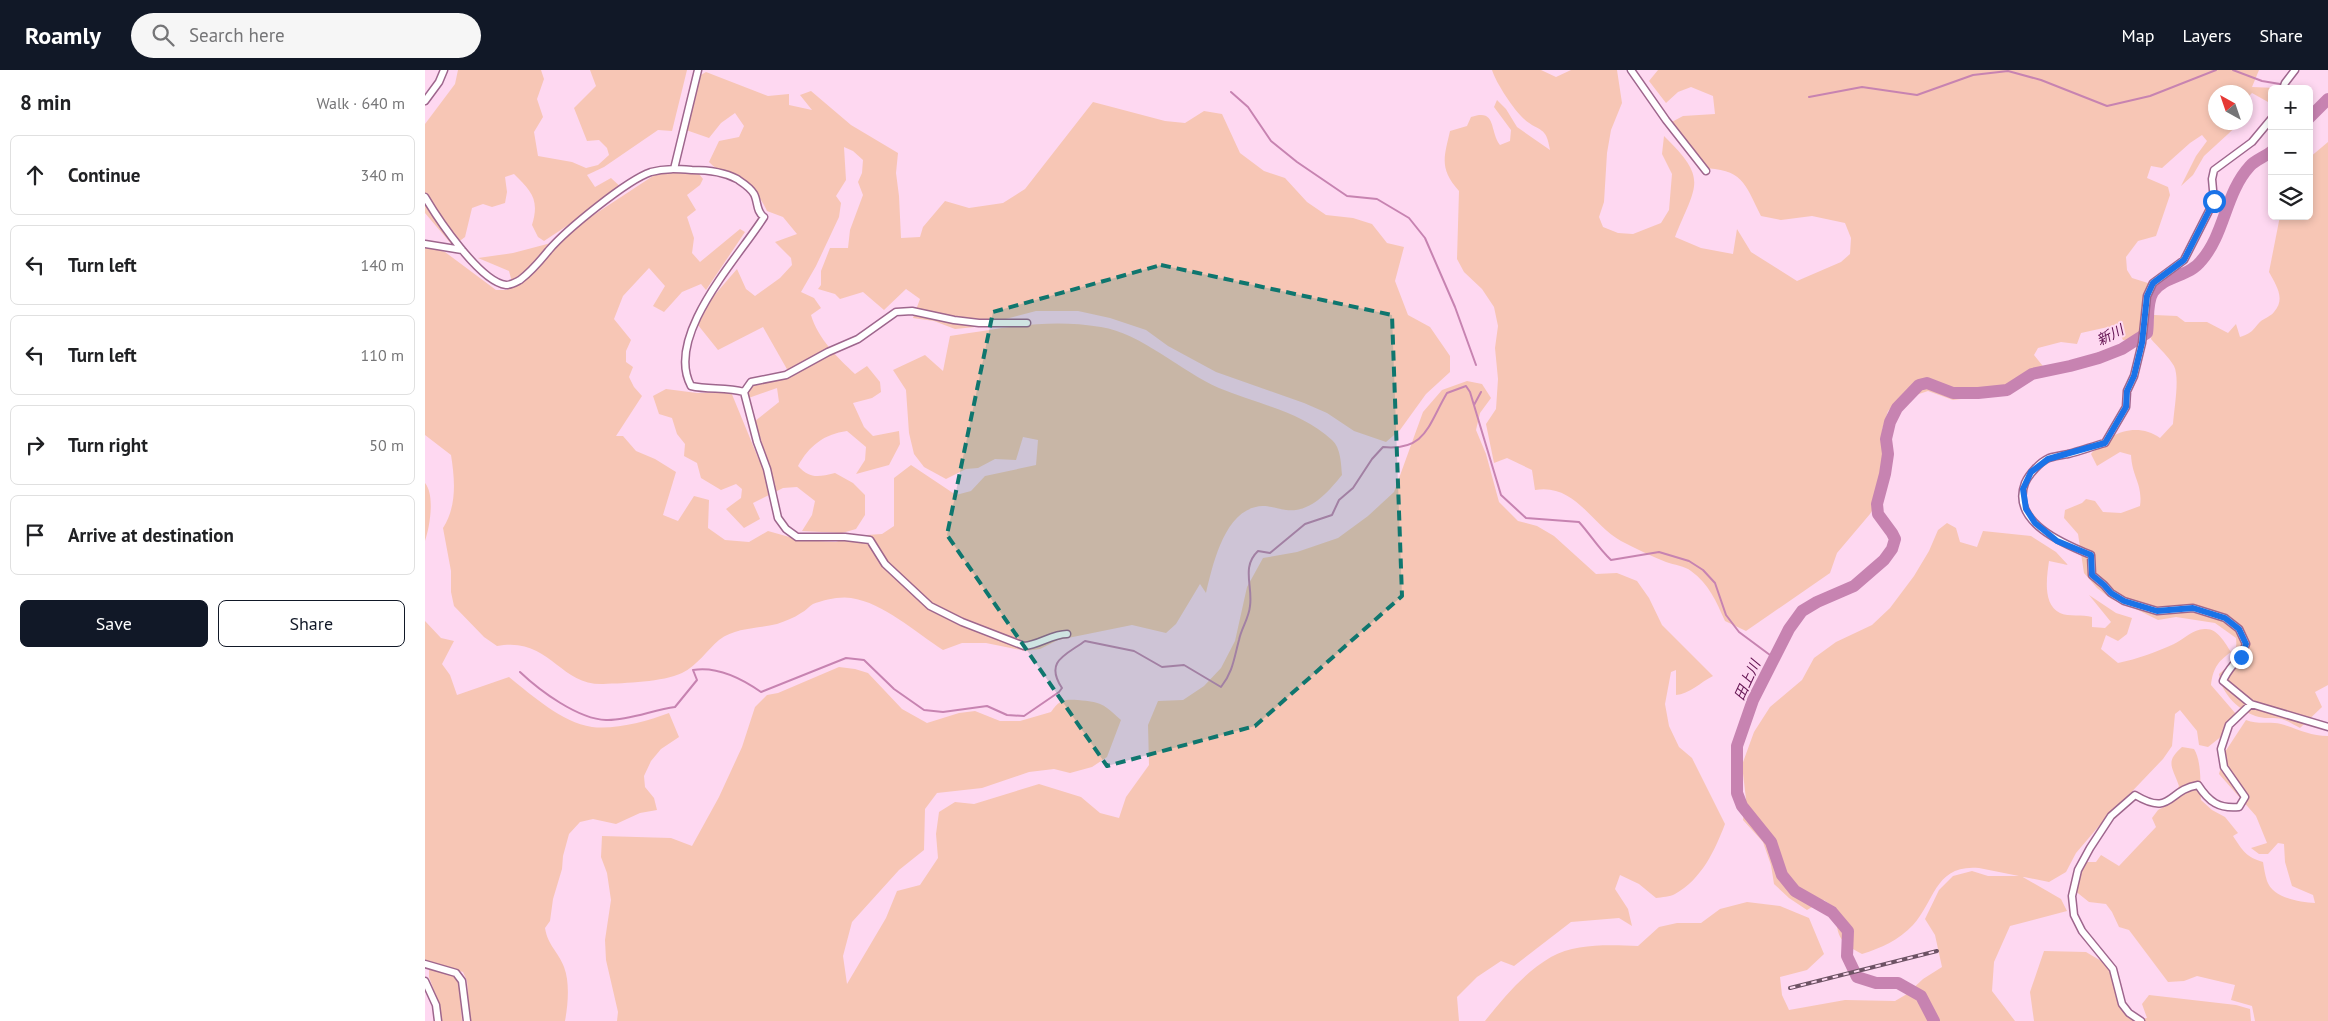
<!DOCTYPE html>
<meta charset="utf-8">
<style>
body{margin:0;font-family:"PT Sans","Noto Sans JP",sans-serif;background:#f6f6f6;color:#202124}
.controls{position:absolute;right:15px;top:15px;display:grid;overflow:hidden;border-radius:8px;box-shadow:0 2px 8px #0003}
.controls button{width:45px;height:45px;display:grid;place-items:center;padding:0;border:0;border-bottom:1px solid #e0e0e0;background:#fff;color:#202124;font:25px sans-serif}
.compass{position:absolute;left:1783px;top:15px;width:45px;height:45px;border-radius:50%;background:#fff;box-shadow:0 2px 8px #0003;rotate:320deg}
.stop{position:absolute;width:15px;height:15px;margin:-11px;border:4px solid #1a73e8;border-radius:50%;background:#fff}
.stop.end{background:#1a73e8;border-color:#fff;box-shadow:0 1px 5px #0008}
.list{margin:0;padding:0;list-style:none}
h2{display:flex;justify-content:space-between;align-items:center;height:65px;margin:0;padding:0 20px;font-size:21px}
h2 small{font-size:16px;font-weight:400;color:#757577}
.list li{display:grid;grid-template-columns:32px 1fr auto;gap:15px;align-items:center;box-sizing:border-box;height:80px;margin:0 10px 10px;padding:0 10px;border:1px solid #e0e0e0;border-radius:8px}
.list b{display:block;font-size:19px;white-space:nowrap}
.list em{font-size:16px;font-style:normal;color:#757577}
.actions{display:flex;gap:10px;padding:15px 20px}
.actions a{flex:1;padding:11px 0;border:1px solid #111827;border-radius:8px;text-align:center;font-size:18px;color:#111827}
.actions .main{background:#111827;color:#fff}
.icon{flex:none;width:28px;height:28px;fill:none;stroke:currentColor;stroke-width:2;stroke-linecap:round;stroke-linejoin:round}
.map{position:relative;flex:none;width:1903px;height:951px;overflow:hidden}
header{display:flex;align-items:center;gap:30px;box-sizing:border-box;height:70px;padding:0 25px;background:#111827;color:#fff}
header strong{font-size:24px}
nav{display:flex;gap:28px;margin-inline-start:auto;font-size:18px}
.search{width:350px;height:45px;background:#f6f6f6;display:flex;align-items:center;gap:12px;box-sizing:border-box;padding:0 18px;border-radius:28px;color:#757577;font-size:19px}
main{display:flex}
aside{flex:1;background:#fff}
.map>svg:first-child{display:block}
</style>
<header>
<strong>Roamly</strong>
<div class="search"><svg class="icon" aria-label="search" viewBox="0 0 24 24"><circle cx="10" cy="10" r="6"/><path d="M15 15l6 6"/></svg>Search here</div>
<nav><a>Map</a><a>Layers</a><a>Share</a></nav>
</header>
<main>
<aside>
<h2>8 min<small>Walk · 640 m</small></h2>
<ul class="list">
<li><svg class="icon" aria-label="ahead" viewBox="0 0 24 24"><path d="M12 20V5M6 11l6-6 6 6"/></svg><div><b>Continue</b></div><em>340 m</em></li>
<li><svg class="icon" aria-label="left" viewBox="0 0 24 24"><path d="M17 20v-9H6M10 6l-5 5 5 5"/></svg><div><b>Turn left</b></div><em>140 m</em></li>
<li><svg class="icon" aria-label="left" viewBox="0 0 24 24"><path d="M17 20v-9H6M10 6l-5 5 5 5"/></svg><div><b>Turn left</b></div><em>110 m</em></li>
<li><svg class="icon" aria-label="right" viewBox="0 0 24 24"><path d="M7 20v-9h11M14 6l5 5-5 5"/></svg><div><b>Turn right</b></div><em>50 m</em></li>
<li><svg class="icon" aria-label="arrive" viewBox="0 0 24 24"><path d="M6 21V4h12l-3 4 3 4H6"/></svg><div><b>Arrive at destination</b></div></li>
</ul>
<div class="actions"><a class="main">Save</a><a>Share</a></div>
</aside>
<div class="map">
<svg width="1903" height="951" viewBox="0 0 1903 951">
<rect width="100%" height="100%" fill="#fed8f1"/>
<path fill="#f7c6b5" d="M33,0H116L119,9L112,29L118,47L109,62L113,86L147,92L161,98L173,95L184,85L182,78L174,70L162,71L149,38L171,16L165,0H262L247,61L233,60L179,97L162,105L170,117L186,108L198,119L119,171L113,167L107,155C115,129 106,121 89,104L80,107L82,122L80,133L67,137L58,134L47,138L40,167L28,176L0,143V54L30,14Z
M1067,0H1116L1131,7L1146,0H1192L1197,33L1186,60L1182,83L1179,132L1174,147L1178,157L1193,163L1208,164L1236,153L1244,140L1247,104L1237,84L1239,66C1284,110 1271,114 1250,167L1276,178L1308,184L1312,159L1326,182L1372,211L1416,192L1425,184L1426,168L1420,153L1387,146L1356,150L1336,146C1319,112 1318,99 1276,98L1243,54L1258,46L1290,44L1288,26L1266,17L1253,22L1241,33L1224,11L1233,0H1834L1827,17L1851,18L1847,19V25L1843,32L1827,23L1821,29L1820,22H1790V52L1815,53L1779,86L1768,105L1756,116L1771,86L1782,71L1777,65L1765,73L1737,98L1726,96L1722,108L1743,117L1745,125L1731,166L1713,171L1701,187L1702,200L1707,208L1726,214C1717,227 1713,246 1718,261L1712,271L1698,270L1692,257H1683L1656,263L1652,274L1636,272L1613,278L1609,285L1621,300L1605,307L1583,323L1528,330L1503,321L1473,331L1463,341L1457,360L1460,413L1458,424L1445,444L1412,483L1405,503L1321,561L1300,551C1291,531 1284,514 1266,501C1260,496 1249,495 1241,492C1226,486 1210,478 1196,471C1167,455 1150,413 1110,420L1107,400L1082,388L1069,393L1061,354L1071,339L1073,309L1070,278L1073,256L1069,237L1057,219L1039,202L1032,189L1034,121C1014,98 1019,88 1025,61L1042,56L1046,47C1072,38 1064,60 1075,75L1085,71L1086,60L1069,37L1072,30L1081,39L1092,57L1125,80C1121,55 1115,63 1099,49C1089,40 1071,13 1067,0Z
M281,2L343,26L364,24V35L387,40L375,25L386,21L426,55L473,83L471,103L474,126L476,168L495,167L498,157L520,131L544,138L578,133L600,119L668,32L740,51L760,53L779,41L797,44L815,83L839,101L860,108L882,132L901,145L928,148L947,154L962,173L979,177L970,211L983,245L1005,257L1025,286V302L1001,324L975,360L961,372L929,361L902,343L879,333L791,302L743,276L721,260L685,248L653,241H611L550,257L530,259L509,251L488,248L495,229L481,219L459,240L438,222L415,229L410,224L393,219L396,215V201L405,178H423L425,160L438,125L433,112L437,103L438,90L428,81L419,77L421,110L411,126L416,133L414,147L391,196L376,222L389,228L396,238L386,245C393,269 413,288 430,304L442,296L455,312L456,322L447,328L428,333L439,357L448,366L474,361L475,374L464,395L431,404L440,390L441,377L422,361C399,364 384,376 373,396C385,409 393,407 410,403L428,413L440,425V445L431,459L417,463L377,461L387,445L390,431L372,417L358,418L328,433L335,449L319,458L301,439L316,428L317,419L311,414L296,420L276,408L272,393L259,386L260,374L252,364L247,348L234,344L228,326L241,319L272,323L306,322L334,390L342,389L330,351L354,332L352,318L318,330L314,320L363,301L338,257L293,280L273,255L287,228L312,199L321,219L330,226L355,208L367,195L366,188L350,172L372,164L358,147L342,141C338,132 330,119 321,113C307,105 295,104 284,92L294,71L314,67L319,56L310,43L296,53L284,68L261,60L269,9Z
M1903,72V615L1890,622L1897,637L1875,658C1869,655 1863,651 1857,649C1850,647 1842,649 1834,647C1815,642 1796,624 1794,604C1806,594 1813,585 1811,568L1790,553L1751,547L1733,550L1705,536L1686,529L1672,518L1659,503L1653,464L1639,448L1640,440L1657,433L1661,429L1670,431L1678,442L1696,443L1715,436C1718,414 1707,407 1706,385L1695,382L1672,396L1666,384C1682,363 1712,351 1735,368L1748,354C1749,339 1755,308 1749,296C1744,287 1734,278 1726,269L1729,245L1752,246L1760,252H1782L1803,263L1811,254L1815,267C1828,263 1827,260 1836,251C1840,248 1846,246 1849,242C1861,229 1851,215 1844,202L1855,146H1884V88Z
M253,100L274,104L278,109L275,115L262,125L271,140L262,147L269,168L267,183L275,192L315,159L320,162L281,220L276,214L257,222L239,242L228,236L240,216L224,198L198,226L189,249L206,270L201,281V292L208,297L204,307L209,317L217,326L191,366H198L211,381L230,389L251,402L238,445L253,451L269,426L284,430L283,458L300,470L324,472L343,461L375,470L411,472L427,466L457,464L469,456V408L486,395L531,425L546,421L560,406L611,395L613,370L598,367L591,390L570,389L553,398L541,399L521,409L499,397L489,384L484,363L481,320L468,300L500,285L518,301L525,266C578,258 623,248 676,257C716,263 757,302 794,318C832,334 876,341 907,370C916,378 916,394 917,405C903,422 886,443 861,440C854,439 845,436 838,436C800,437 788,494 781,523L775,514L751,554L741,563L707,555L633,570L615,579L601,581L561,573H537L518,580C490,562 459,533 426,528C415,526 398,530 388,534C384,536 381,541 376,543C369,548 360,551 352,554C332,559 311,557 294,570C282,580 272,596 257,603C238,612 200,613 178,614C133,615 125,566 72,576L59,567L29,536L26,522V501L18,458C32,436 30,410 26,385L0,365V176L20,182L71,220H82L87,212L84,201L53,188L88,183L126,173L231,104Z
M1042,311L1057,314L1066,328L1055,343L1051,360L1061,384L1074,432L1093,451L1112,456L1129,466L1171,504L1192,503L1212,511L1224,528L1237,555L1288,606C1276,612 1264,624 1251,625V600L1246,602L1240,634L1244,656L1254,677L1267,688L1300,754C1290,780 1277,809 1250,824C1245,827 1237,827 1231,828L1214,814L1195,805L1190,819L1203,839L1207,856L1194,848L1146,852L1089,896L1076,891L1052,907L1032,927L1034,951H192L193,942L181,890L180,870L186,830L182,803L176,787L177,766L246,768L267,776L294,727L317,677L330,637L342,625L353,623L414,597L430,599L443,603L477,639L502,653L534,643L550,641L575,651H595L626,642C634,630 639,629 653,630C676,632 679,634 696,650L682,687L667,697L645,703L629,699L604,702L557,718L512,723L500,739L499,780L474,800L427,852L418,886L422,914L461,848L472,821L495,815L513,788L511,764L514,742L530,732L549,734L614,714L656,727L675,743L694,748L701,727L724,695L723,655L733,631L758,630L779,616L796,598L810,571L822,517L838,488L872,482L913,468L943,446L969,422L998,342L1017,320Z
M0,413C10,425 5,456 0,471Z
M1522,453L1531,458L1535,472L1552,477L1558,461L1606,466L1631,482L1643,495L1624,491C1622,506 1617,534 1635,543C1643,547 1658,544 1667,547V557L1680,558L1686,552L1664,525L1691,543L1707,548L1702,564L1693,571L1681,565L1676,579L1693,593C1713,589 1731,582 1749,574C1759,569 1769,558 1781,559C1793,559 1800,573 1806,582C1792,592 1788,599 1786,615L1811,644L1802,662L1783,677L1774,675L1772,661L1755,640L1750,644L1747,676L1738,689L1674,756L1651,783L1641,802L1624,812L1554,798C1510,794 1510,831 1488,855C1474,870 1456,878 1437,884C1411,870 1413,866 1410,838L1399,830L1382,840L1364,828L1349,814L1346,795L1338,772L1318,750L1321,729L1317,695L1329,662L1345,637L1377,610L1389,588L1411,572L1447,555L1465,538L1489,506L1504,481L1513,460Z
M0,551L16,568L29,571L17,594L25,605L32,625L84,607C108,626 136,652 167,657C190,660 223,651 244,643L254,667L236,679L226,691L219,706L220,717L229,728L232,740L215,743L191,754L168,749L155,752L144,764L138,786L137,799L128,829L125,851L120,858C123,876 133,881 139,897C145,912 143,935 140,951H45L42,911L38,902L0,890Z
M1821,650C1833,655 1844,651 1856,654C1873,659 1885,666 1903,666V951H1830L1827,936L1806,930L1810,915L1772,906L1759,911L1743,912L1704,860L1694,857L1687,842L1681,834L1664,832L1649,820L1656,792H1671L1676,785L1694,796L1731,757L1727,748L1733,740L1744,734L1754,716C1747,696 1740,692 1757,677L1769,679C1777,692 1775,715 1776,730L1787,740L1800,747L1813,763L1808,766C1818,781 1821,787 1838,792C1839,798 1840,805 1842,811C1848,828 1874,832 1890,833L1888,825L1867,816L1860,792L1859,774L1853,773L1843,784H1834L1826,778L1842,773L1831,746L1794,704L1800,682Z
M1547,801L1563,806H1596L1636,829L1642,841L1585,856L1569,892L1567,921L1590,951H1060C1078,928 1100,902 1126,887C1151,873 1185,875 1213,876L1234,857L1252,853H1276L1295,839L1322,832L1355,836L1384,848L1399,884L1382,900L1355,907L1357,925L1364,940L1420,930L1470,931L1482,924L1498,909L1517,897L1510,865L1500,849L1514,820L1528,806Z
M1619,881L1661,882L1688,898L1695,928L1710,950L1722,948L1717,934L1724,925L1811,935L1825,939L1826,951H1609L1605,922Z
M4,899L27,904L34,913L37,951H16L13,931L4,907Z"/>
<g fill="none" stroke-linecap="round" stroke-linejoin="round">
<path stroke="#c783b1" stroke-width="2" d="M1808,0L1837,11L1855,14
M806,22L823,37L846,71L872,92L922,126L952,129L984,148L1000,168L1030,237L1051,295
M1384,27L1437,17L1492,25L1548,5L1583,1L1616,10L1682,36L1725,26L1791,0
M1049,335L1056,322
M95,602C115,621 153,649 181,650C202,651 228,640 250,637L272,610L268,600C292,596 316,608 336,622L421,588L439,590L469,619L499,640L518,642L562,636L582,645L599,646L634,622L637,618C619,591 641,585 660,571L709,581L737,597L759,595L796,617C808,602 809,588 814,570C816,559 824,548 825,536C828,516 816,497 833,481L845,483L880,454L907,445L914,430L928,418L947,389L958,377C1001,381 1003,355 1022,323L1041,316L1045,322L1076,425L1101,448L1154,452C1165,464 1173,478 1186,490L1234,482L1264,491L1278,500L1290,513L1301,545L1314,562L1349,588"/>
<path stroke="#c783b1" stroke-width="12" d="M1884,48L1903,29
M1509,951L1496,926L1473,913H1451L1432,907L1422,886L1423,861L1407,842L1370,821L1357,805L1346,772L1317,736L1312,723V676L1328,630L1364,559L1377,541L1392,532L1429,516L1459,490L1467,479L1470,469L1467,463L1453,444L1452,434L1460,404L1463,384L1461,369L1465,352L1472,338L1494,315L1502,313L1528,323H1553L1582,320L1607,304L1645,296L1674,288L1697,279L1722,263C1724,251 1721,233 1728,222C1740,205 1764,207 1776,191C1800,164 1800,123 1825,96C1830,90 1840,87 1847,81"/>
<g stroke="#9e668d" stroke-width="9">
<path id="minor" d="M1206,0L1241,50L1281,101
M1858,19L1860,13L1870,0
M0,31L14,12L19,0
M1847,48L1827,72L1789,100L1787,109L1789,131L1759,190L1728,213L1722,226L1717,273L1709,306L1702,321L1701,337L1680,373C1668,376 1656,381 1643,384C1637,385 1630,386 1624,388C1615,392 1604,404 1600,413C1585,452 1639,474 1666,485L1667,505L1679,515L1686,523L1699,531L1732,541L1768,538L1800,548L1814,559L1821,574C1815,591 1804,596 1798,611L1826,634L1903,657
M249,99L273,0
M0,127C13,149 55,212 81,215C86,215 91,212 95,210C107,201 115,191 124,180C141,160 202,110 226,102C240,98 253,99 267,100C282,100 299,102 312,109C318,113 325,117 329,124C333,131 331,142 339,147
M339,147C313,188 239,266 266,316C284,320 301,317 319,322L326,312L361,305L403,282L433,269L471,242L487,241L529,250L554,253H602
M0,174L37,180
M319,322L332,372L342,399L353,448L361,459L372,467H420L445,470L460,494L505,536L537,552L599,576C614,575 627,564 642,564
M0,894L31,903L37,911L42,951
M0,911L11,935L13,951
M1716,951L1704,943L1697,934L1688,899L1657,861L1649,845L1647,826L1653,800L1665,778L1686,746L1710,725C1747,747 1742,720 1773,715C1784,732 1794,739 1814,737L1820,727L1799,697L1796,679L1804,655L1826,634"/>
</g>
<use href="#minor" stroke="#fff" stroke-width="6"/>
<g stroke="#6d5264" stroke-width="4">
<path id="rail" d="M1365,918L1512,881"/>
</g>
<use href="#rail" stroke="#fed8f1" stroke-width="2" stroke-dasharray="5.5" stroke-linecap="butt"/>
</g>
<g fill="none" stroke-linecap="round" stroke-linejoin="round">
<path stroke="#1a73e8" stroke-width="6" d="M1789,131L1759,190L1728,213L1722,226L1717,273L1709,306L1702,321L1701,337L1680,373L1623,389L1606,402L1598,419L1601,439L1610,453L1632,471L1666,485L1667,505L1679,515L1686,523L1699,531L1732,541L1768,538L1800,548L1814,559L1821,574L1816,587"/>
</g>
<path fill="#0f766e" fill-opacity="0.2" stroke="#0f766e" stroke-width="4" stroke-dasharray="10 6" stroke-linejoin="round" d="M736,195L967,245L977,526L830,656L682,696L522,465L568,242Z"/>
<g text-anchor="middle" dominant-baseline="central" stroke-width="4" stroke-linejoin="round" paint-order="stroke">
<g font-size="14" font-style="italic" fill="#621150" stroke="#fed8f1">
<text transform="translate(1685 265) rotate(-27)">新川</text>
<text transform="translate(1322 610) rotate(-65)">田上川</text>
</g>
</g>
</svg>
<div class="controls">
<button>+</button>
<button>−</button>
<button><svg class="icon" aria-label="layers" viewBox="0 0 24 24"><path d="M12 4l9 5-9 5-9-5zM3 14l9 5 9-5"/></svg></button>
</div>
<svg class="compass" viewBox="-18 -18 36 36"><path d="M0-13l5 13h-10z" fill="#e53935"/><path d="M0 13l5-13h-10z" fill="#757577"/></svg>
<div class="stop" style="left:1789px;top:131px"></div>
<div class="stop end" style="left:1816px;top:587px"></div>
</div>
</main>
